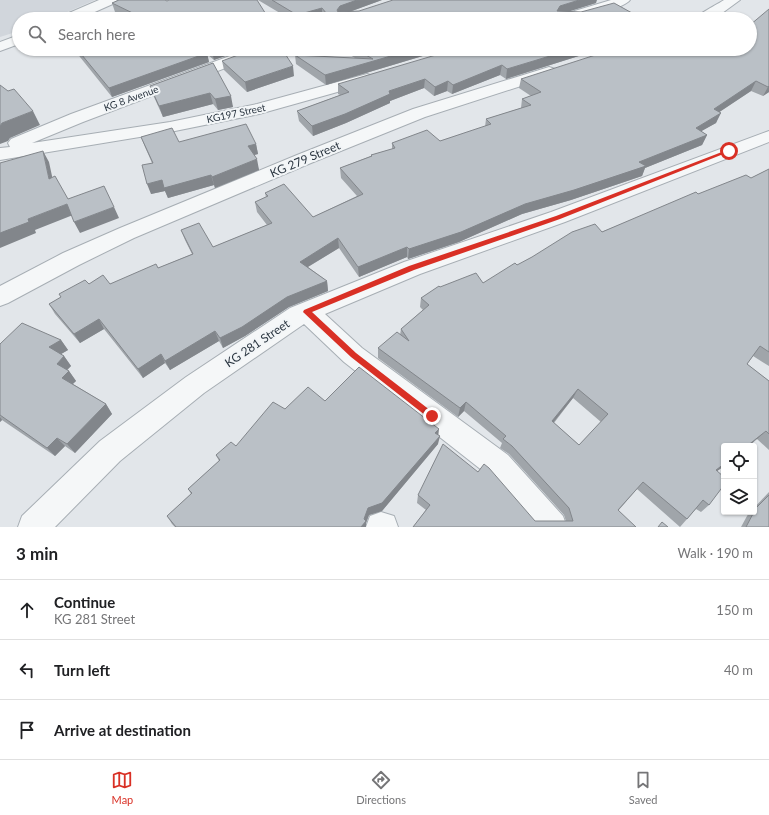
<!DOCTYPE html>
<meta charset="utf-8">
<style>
body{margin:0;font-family:Lato,sans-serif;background:#f6f6f6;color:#202124}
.controls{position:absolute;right:12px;bottom:12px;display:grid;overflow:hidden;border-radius:4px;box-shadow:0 1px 3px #0004}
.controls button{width:36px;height:36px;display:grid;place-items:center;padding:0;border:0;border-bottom:1px solid #e0e0e0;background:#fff;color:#202124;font:20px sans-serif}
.stop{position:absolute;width:12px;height:12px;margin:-9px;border:3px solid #d93025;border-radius:50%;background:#fff}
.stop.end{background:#d93025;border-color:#fff;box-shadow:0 1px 4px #0008}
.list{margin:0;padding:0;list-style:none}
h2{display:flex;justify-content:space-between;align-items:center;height:52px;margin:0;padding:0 16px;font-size:17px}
h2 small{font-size:13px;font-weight:400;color:#757577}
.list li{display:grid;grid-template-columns:26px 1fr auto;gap:12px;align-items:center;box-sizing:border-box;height:60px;padding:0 16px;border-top:1px solid #e0e0e0}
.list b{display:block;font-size:15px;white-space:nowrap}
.list p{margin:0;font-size:13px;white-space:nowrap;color:#757577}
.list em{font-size:13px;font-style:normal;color:#757577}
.icon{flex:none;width:22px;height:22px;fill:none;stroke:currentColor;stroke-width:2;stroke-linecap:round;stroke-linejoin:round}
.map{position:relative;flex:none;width:769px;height:527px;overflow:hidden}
.search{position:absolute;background:#fff;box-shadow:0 1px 3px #0004;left:12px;right:12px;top:12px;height:44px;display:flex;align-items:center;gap:10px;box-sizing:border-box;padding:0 14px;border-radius:22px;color:#757577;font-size:15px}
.sheet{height:232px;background:#fff}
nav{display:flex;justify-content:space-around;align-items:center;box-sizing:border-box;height:56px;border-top:1px solid #e0e0e0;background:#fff;font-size:11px;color:#757577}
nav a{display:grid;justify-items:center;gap:2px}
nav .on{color:#d93025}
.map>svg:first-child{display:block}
</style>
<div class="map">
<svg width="769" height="527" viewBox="0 0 769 527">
<rect width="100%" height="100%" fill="#e2e6ea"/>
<path fill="#d1d6dc" d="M0,0H95L51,19H19V31L0,37Z"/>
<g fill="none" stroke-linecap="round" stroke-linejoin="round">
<g stroke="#a7aeb4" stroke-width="2">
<path id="minor" d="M99,0H117L115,3L79,19H60L62,16Z
M611,0H630C624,8 589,17 579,19C572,20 563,19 556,19L558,16Z
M724,0H740L714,19H694C697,15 718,4 724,0Z
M19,35V44L0,51V42Z
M249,49H270L268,52L83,122L32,143L170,122L257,104L367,74L373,76L375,79L373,82L259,114L170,132L0,160V148L10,147L8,143L11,139L71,114Z
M549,67L555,69L557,72L555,75L425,117L311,163L134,238L79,265L8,303L0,306V286L63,253L120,228L297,155L413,109Z
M769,131V142L565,222L420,274L325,314L362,348L508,455L563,516L567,527H532L488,475L344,362L304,324L204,393L120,461L55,527H18L22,516L100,441L186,377L290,308L404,262L551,212Z
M381,512L394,516L398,527H366L370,516Z"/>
</g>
<use href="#minor" fill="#f5f7f8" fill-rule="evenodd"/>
</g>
<path fill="#a0a5aa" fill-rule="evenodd" d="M258,0H382L349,12L596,3L568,11L630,19H324L322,16L314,19H290Z
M167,1L269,19H129L115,12L112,3Z
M769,9V92L763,96L751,91L719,112L716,123L701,131L707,135L702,145L645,168L642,176L571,200L522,214L459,242L408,259L407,257L359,277L339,248L308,267L327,281L328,291L289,307L245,336L223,348L219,341L170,370L165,363L143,378L104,329L80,343L55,314L49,304L89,284H110L158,268L192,254L185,240L181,230L213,247L267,225L257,212L255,202L266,197L265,193L313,217L357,196L341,178L340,168L371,156V155L392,149V143L440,141L485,127L486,119L521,108L522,99L531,96L519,88L521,79L750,49Z
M75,49H245L214,60L207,54L209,62L112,97L76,52Z
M340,49H446L326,85L296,64L295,55L355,58Z
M601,49L506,79L500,75L452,94L447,91L434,96L424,88L390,101V103L346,123L313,136L299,121L297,111L340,95L338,94V84Z
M222,61L294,76L247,92L224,70Z
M213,63L233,107L218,110L213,104L163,117L154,97L150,86Z
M141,137L179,142L256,144L258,154L254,155L259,170L215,188L214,185L168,198L165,191L151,194L152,163L145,147Z
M769,169V366L753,356L747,364L769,381V450L757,439L724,446V466L717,471L709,505L701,512L696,509L687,519L680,527L637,489L618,511L636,527H413L426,510L417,503L418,495L535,521H566L564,515L509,454L500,448L502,443L464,411L458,417L378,358V348L400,335L401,329L423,310L420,307L421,298L440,287L483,283L517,265L698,194L751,178ZM573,398L601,422L579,445L554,423Z
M61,340L68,350L61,354L64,356L71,366L67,370L69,371L76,381L73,384L106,404L112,414L75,453L65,446L55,456L2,420L0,422V344Z
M325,401L438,435V444L382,511L369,515L366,523V527H175L172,524L167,516L191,494L188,489L219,461L216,455L236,446L285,409Z
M769,492V527H741L747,516L750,512H754V508Z"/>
<path fill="#82868b" d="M357,0H382L341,15L337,10L340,6Z
M579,0H597L596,3L558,15L557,11L560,6Z
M322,8V16L314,19H298L297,15Z
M632,13L630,19H622L623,16Z
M217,49H245L214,60L212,51Z
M415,49H446L326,85L325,75Z
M573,49H601L506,79L507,69Z
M207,53L209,62L112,97L109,88Z
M502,65L500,75L452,94L453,85Z
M293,66L294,76L247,92L245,82Z
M425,79L424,88L390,101V103L346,123L313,136L312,126L389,91Z
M448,81L447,91L434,96L435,87Z
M756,81L751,91L709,119L714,109Z
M769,86V92L763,96L768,87Z
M210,93L213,104L163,117L159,106Z
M231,96L233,107L218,110L215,99Z
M33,111L40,125L10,138L8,141L0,144V126L2,123Z
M721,113L716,123L691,137L696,128Z
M707,135L702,145L645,168L642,176L571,200L522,214L459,242L408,259L409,249L525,204L639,162Z
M256,144L258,154L250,156L248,146Z
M43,151L49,162L55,190L49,179Z
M257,159L259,170L215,188L212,177Z
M211,175L214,185L168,198L165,191L151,194L147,184L162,180Z
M67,204L73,215L35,230L36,233L0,248V233L28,219Z
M114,207L119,218L80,233L74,222Z
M338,238L339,248L301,271L300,262Z
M407,247V257L359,277L358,267Z
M327,281L328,291L289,307L245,336L223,348L220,338L287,297Z
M99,319L104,329L80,343L74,334Z
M215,331L219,341L170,370L165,361Z
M61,340L68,350L56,357L49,347Z
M161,354L165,363L143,378L138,369Z
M64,356L71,366L64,373L57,364Z
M69,371L76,381L69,387L62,378Z
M578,389L573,398L548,429L552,421Z
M466,402L464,411L458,417L460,408Z
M106,404L112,414L75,453L67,444Z
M0,417L2,420L0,422Z
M439,429L438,438L435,433Z
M766,431L757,439L749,446H747Z
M440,436L438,444L382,511L369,515L366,523V527H361L368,508Z
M57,438L65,446L55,456L47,448Z
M724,464V466L708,478L716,470Z"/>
<path fill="#bac0c6" stroke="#82868b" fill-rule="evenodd" d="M119,0H165L167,1L169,0H257L269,19H145L112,3Z
M272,0H357L340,6L337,10L338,12L359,11L393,0H579L560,6L557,11L581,12L614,3L632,13L623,16L629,19H331L322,8L297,15Z
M769,9V86L768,87L756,81L714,109L721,113L696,128L707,135L639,162L646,166L574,190L525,204L461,232L409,249L407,247L358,267L338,238L300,262L327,281L287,297L242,327L220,338L215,331L165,361L161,354L138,369L99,319L74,334L49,304L61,297L59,294L85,280L89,284L103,275L110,284L156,264L158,268L193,254L181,230L199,223L213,247L272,223L255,202L268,196L265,193L284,184L313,217L363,194L340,168L372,156L371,155L395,148L392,143L427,130L440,141L491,124L486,119L531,105L522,99L541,92L521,79L614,49H750V25Z
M77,49H205L207,53L109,88Z
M210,49H217L212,51Z
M254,49H282L293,66L245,82L222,61Z
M355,49H415L325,75L295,55L373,59Z
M456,49H573L507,69L502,65L453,85L448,81L435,87L425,79L389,91L390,94L345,114L312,126L297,111L349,92L338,84Z
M213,63L231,96L215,99L210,93L159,106L150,86Z
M0,85L8,91L14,89L33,111L2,123L0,126Z
M246,124L256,144L248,146L257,159L212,177L211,175L164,188L162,180L147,184L142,165L153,163L141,137L172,128L179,142Z
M43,151L49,179L55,176L68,199L104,186L114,207L74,222L67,204L28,219L29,222L0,233V163Z
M769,169V352L760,346L747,364L769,381V434L766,431L747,446H724V464L716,470L724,477V485L709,505L703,500L687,519L643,482L618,510L636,527H413L430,505L418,495L443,444L478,472L484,464L489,468L535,521H573L569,508L512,446L503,439L506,436L466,402L460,408L378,348L397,332L409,341L401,329L429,305L421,298L439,286L440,287L476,273L483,283L515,263L517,265L532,257L572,232L595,224L602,232L696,192L698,194L746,175L751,178ZM578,389L608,414L579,445L552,421Z
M22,323L61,340L49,347L64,356L57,364L69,371L62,378L106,404L67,444L57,438L47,448L0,415V344Z
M359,367L439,429L435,433L440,436L382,503L368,508L364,519L366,521L361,527H176L167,516L192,493L188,489L220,460L216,455L231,442L236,446L273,402L285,409L308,387L325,401Z
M769,495V527H746L756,508Z
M662,522L668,527H658Z"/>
<path fill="#d93025" d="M727,150L731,151L560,219L414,270L312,312L356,353L435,414V419H430L351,357L303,312L304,310L409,266L556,216Z"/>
<g text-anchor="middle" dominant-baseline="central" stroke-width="4" stroke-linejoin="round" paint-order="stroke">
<g font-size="10" fill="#2b3641" stroke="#f2f5f7">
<text transform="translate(131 98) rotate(-20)">KG 8 Avenue</text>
<text transform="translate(236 113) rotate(-12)">KG197 Street</text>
</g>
<g font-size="12" fill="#2b3641" stroke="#f2f5f7">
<text transform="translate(305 159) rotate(-23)">KG 279 Street</text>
<text transform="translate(257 343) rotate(-34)">KG 281 Street</text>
</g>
</g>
</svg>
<div class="controls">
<button><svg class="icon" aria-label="locate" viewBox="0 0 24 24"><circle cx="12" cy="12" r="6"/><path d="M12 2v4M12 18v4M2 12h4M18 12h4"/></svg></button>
<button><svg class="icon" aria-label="layers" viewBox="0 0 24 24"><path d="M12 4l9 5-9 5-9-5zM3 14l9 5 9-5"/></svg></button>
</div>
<div class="stop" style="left:729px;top:151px"></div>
<div class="stop end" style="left:432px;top:416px"></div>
<div class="search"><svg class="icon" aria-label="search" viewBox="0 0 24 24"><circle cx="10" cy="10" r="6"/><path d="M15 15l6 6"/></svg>Search here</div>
</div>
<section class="sheet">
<h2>3 min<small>Walk · 190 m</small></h2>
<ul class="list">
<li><svg class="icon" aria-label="ahead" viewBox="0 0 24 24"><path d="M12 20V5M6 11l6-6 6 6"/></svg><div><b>Continue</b><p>KG 281 Street</p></div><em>150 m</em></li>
<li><svg class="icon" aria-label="left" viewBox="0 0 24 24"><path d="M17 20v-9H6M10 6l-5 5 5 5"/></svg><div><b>Turn left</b></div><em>40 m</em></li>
<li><svg class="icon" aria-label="arrive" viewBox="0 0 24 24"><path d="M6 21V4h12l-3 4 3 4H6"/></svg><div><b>Arrive at destination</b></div></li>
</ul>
</section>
<nav>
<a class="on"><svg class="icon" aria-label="map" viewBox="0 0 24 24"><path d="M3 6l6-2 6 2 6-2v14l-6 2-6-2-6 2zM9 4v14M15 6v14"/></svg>Map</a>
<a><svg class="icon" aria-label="directions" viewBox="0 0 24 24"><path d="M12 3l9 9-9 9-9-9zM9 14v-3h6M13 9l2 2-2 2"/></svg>Directions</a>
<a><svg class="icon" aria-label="saved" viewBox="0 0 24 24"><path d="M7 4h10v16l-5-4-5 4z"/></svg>Saved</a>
</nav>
